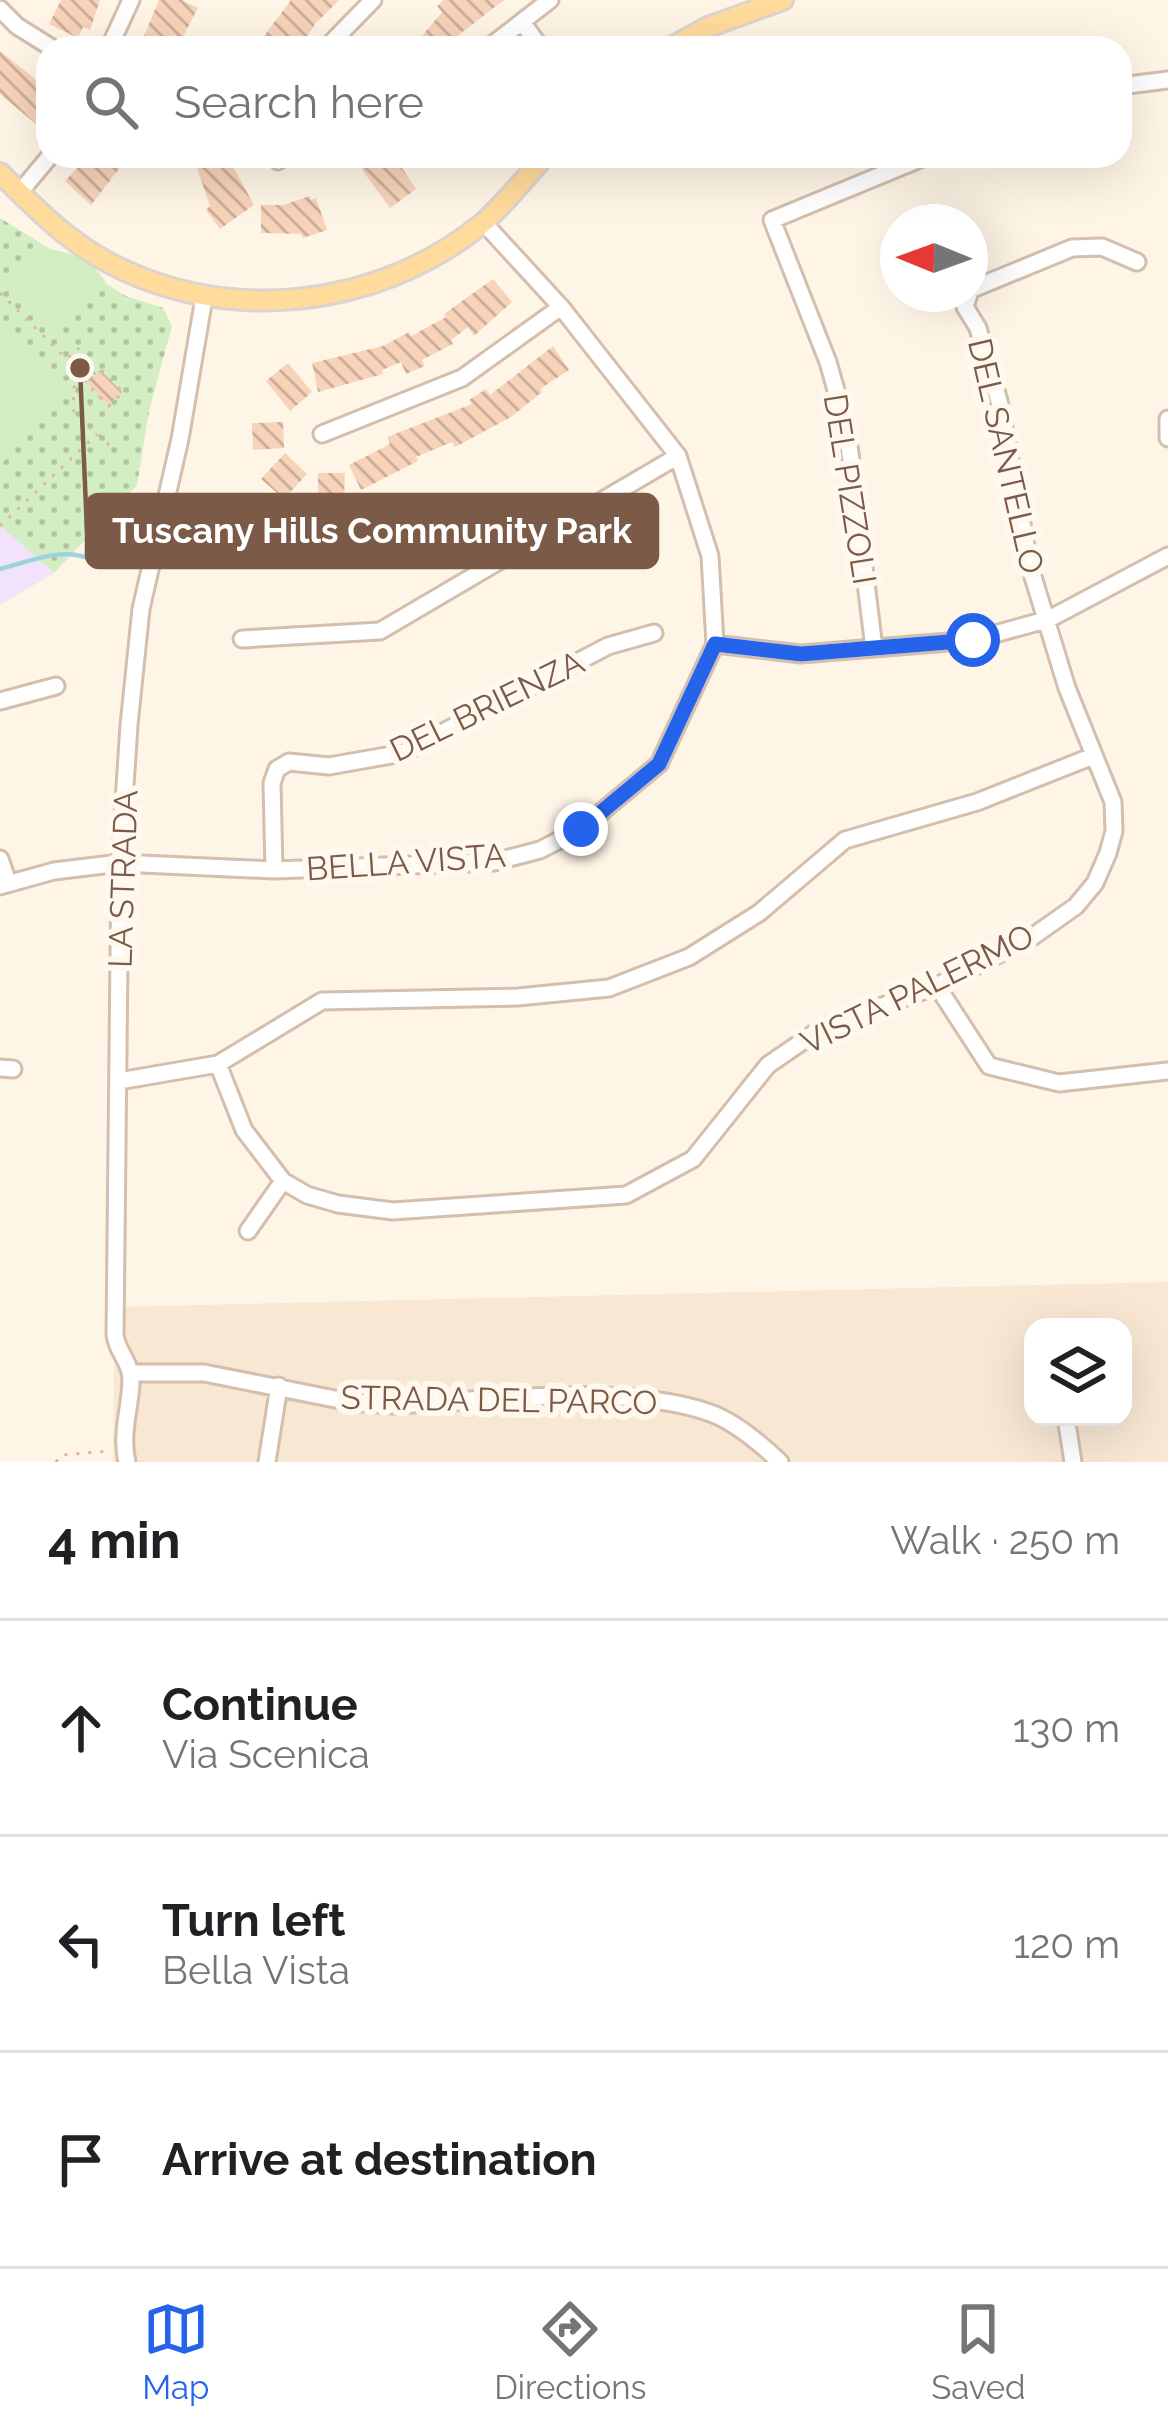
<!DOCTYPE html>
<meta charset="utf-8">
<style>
body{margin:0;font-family:Raleway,sans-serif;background:#f6f6f6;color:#202124}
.controls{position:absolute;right:36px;bottom:36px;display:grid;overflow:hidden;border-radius:24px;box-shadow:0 12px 48px #0002}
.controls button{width:108px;height:108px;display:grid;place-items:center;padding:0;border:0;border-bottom:3px solid #e0e0e0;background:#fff;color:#202124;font:60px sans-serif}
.compass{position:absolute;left:880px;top:204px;width:108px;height:108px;border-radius:50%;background:#fff;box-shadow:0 12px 48px #0002;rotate:271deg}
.stop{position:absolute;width:36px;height:36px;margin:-27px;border:9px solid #2563eb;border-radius:50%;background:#fff}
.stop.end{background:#2563eb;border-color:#fff;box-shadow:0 3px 12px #0008}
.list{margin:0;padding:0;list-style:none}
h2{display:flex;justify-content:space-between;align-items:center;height:156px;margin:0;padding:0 48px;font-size:51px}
h2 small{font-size:39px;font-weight:400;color:#757577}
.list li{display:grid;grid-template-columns:78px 1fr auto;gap:36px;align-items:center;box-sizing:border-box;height:216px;padding:0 48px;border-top:3px solid #e0e0e0}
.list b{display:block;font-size:45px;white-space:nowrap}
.list p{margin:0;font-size:39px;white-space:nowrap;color:#757577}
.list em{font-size:39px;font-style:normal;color:#757577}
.icon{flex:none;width:66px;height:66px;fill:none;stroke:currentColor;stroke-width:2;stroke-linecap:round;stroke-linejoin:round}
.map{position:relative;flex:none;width:1168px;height:1462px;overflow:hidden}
.search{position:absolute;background:#fff;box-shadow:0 12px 48px #0002;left:36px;right:36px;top:36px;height:132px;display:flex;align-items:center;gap:30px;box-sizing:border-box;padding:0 42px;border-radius:36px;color:#757577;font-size:45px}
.sheet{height:804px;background:#fff}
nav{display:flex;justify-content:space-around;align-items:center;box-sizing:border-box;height:168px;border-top:3px solid #e0e0e0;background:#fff;font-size:33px;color:#757577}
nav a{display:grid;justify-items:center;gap:6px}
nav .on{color:#2563eb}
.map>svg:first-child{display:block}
</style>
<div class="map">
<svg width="1168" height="1462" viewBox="0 0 1168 1462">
<defs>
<pattern id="park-dots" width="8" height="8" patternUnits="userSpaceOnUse" patternTransform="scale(3)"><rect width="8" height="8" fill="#d3eec2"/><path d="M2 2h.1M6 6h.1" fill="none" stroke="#b0c49f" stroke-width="1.8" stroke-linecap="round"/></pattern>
<pattern id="building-back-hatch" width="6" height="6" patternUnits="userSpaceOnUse" patternTransform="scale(3)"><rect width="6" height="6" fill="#f7d3ba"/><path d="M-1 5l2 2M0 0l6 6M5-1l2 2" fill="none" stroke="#cdae99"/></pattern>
</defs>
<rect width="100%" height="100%" fill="#fef5e6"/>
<path fill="#f7e7d3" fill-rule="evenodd" d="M1168,1282V1462H113L115,1307ZM1033,1327H1123V1417H1033Z"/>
<path fill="#f2e2fb" d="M0,525L54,573L0,605Z"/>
<path fill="url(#park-dots)" d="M0,218L126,296L163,308L172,326L149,411L137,485L54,573L0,525Z"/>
<path fill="#d3eec2" d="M50,249C76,254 93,261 107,284L60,332H54L9,288C17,267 27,256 50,249Z
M0,327L61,388L62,399L0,465Z"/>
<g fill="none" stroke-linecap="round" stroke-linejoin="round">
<path stroke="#9dd3dd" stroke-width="4.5" d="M0,569C31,561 63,546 93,560"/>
</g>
<path fill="url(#building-back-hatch)" d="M61,0H100L90,30L83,27L78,38L49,24Z
M159,0H182L198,8L177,48H139Z
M291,0H339L315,24L300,48H255Z
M444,0H504L461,33L448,48H412L442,12L437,6Z
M0,51L48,89V120L42,129L0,94Z
M88,156H129L91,205L65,181Z
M357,156H394L416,189L390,208L363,171Z
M220,158L223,164L230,161L254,205L220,229L206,210L210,206L197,168Z
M310,196L311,200L316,198L327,230L303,238L301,234L261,233V205H283Z
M493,279L512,302L474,336L468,327L451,340L453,344L422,360L425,366L406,374L401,362L382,370L383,374L318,392L312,363L383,346L409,332L411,336L446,317L444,314Z
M553,346L569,370L540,389L542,392L511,417L455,447L452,442L416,457L418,461L361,490L349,465L390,444L387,437L472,404L469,400L486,389L490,395Z
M288,363L312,392L290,411L266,381Z
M100,370L122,392L109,405L87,383Z
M283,422L284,448L253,450L252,423Z
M285,453L307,474L284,499L261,479Z
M318,473H345L344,503H318Z"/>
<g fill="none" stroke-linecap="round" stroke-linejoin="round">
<g stroke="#d4bead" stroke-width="21">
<path id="minor" d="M0,9L17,26L52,48
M522,22L541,48
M109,48L131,0
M326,48L373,0
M488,48L550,0
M1120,86L1168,80
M278,161L279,156
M20,192L50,156
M970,290L1072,248L1102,247L1137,262
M1168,419V438
M322,434L462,378L561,307
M242,639L380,631L678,456
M715,644L801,654L973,640L1049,619L1168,556
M874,648L847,429L828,362L772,220L927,156
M0,701L56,686
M0,859L8,882
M274,870L272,783L277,769L289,762L329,766L403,753L608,646L654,633
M0,886L54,871L120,863L274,870L494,862L540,850L581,829L659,764L715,644L710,556L678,456L561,307L483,222
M937,986L989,1066L1059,1083L1168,1071
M218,1064L244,1130L283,1181L307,1195L338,1204L393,1211L626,1195L693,1159L768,1065L822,1028L937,986L1032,937L1076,906L1095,883L1108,853L1114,831L1113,802L1067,688L1030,567L999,401L978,328L965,307L969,294
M0,1068L13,1069
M119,1081L218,1064L322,1001L518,997L609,988L689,957L759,913L845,840L977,802L1093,756
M248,1231L283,1181
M131,1373H204L350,1402L392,1405C484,1401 627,1382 713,1414C738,1424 761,1444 780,1462
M1066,1417L1073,1462
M127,1462C119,1430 135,1393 130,1372C127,1359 117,1350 115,1335L120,863L129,725L141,609L180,439L204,298
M267,1462L279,1386"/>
</g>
<g stroke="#ddd4cf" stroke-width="24">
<path id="major" d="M670,48L708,27L783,0
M0,173C30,203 60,234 97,256C216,327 376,311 483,223C506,203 525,178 545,156"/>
</g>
<path stroke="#dcb69d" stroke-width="3" stroke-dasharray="3 9" stroke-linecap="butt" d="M0,293L88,380
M69,358L79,348
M85,379L74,387L73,410L114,450
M83,380L109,406L123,392L99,368L85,382
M81,414L99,396
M0,526L97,434
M56,1462L61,1455L111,1451"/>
<use href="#minor" stroke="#fff" stroke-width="15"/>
<use href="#major" stroke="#ffdb9c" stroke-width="18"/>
</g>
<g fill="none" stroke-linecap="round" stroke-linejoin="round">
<path stroke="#2563eb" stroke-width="15" d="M581,829L659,764L715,644L801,654L973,640"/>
</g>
<g text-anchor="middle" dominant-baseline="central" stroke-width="12" stroke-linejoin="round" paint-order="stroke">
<g font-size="33" fill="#7b5a47" stroke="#fff8ee">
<text transform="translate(1006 456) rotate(77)">DEL SANTELLO</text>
<text transform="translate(850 489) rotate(81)">DEL PIZZOLI</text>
<text transform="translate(487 706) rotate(-26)">DEL BRIENZA</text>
<text transform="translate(406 862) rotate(-4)">BELLA VISTA</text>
<text transform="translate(123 879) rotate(-88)">LA STRADA</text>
<text transform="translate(917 989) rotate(-26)">VISTA PALERMO</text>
<text transform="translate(499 1400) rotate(1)">STRADA DEL PARCO</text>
</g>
</g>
<path fill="none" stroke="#7b5a47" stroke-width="4.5" d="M80 368L87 531"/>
<circle fill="#7b5a47" stroke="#fff8ee" stroke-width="4.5" cx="80" cy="368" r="12"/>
<rect fill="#7b5a47" stroke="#7b5a47" stroke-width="4.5" x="87" y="495" width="570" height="72" rx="12"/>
<g font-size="36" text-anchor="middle" font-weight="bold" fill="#fff">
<text x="372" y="543">Tuscany Hills Community Park</text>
</g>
</svg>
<div class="controls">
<button><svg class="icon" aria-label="layers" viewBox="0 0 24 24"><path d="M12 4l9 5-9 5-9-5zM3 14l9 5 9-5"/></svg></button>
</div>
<svg class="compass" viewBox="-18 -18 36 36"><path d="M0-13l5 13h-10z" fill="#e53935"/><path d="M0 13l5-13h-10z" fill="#757577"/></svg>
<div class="stop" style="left:973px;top:640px"></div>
<div class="stop end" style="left:581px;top:829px"></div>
<div class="search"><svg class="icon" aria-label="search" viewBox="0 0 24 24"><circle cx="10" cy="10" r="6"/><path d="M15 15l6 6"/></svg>Search here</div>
</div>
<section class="sheet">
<h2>4 min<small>Walk · 250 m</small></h2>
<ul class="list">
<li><svg class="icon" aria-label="ahead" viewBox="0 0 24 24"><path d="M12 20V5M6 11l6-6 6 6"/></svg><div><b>Continue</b><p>Via Scenica</p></div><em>130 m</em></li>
<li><svg class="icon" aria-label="left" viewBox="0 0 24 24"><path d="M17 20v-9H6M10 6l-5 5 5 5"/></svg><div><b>Turn left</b><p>Bella Vista</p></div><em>120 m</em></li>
<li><svg class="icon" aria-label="arrive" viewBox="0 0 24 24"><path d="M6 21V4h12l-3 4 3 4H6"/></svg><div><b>Arrive at destination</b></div></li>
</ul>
</section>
<nav>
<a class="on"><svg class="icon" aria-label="map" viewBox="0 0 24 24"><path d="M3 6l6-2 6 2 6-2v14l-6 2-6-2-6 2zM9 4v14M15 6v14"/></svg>Map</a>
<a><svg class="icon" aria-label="directions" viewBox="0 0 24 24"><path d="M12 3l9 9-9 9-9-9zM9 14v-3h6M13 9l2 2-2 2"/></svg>Directions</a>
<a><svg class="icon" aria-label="saved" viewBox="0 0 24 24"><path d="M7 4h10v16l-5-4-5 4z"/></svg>Saved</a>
</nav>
